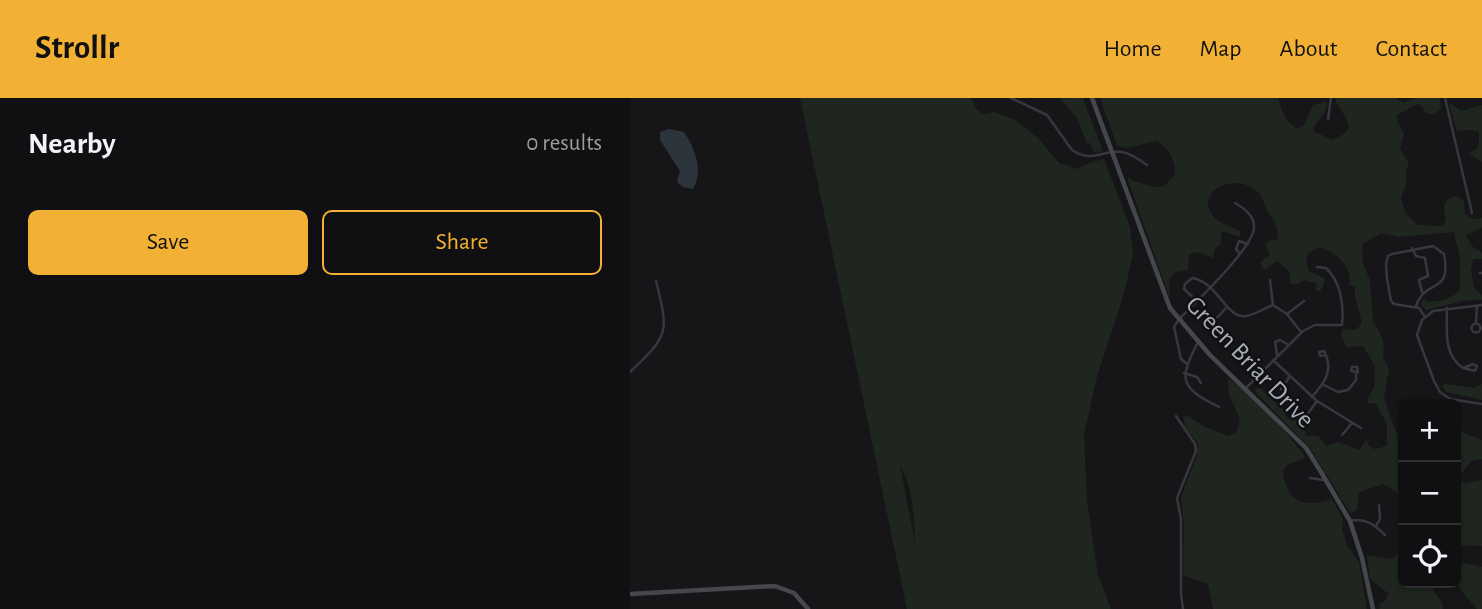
<!DOCTYPE html>
<meta charset="utf-8">
<style>
body{margin:0;font-family:"Alegreya Sans",sans-serif;background:#1e1e20;color:#f1f3f6}
.controls{position:absolute;right:21px;bottom:21px;display:grid;overflow:hidden;border-radius:10px;box-shadow:0 2px 5px #0004}
.controls button{width:63px;height:63px;display:grid;place-items:center;padding:0;border:0;border-bottom:2px solid #303032;background:#101012;color:#f1f3f6;font:35px sans-serif}
.list{margin:0;padding:0;list-style:none}
h2{display:flex;justify-content:space-between;align-items:center;height:91px;margin:0;padding:0 28px;font-size:30px}
h2 small{font-size:23px;font-weight:400;color:#9c9d9f}
.actions{display:flex;gap:14px;padding:21px 28px}
.actions a{flex:1;padding:16px 0;border:2px solid #f2b134;border-radius:10px;text-align:center;font-size:24px;color:#f2b134}
.actions .main{background:#f2b134;color:#111}
.icon{flex:none;width:38px;height:38px;fill:none;stroke:currentColor;stroke-width:2;stroke-linecap:round;stroke-linejoin:round}
.map{position:relative;flex:none;width:852px;height:511px;overflow:hidden}
header{display:flex;align-items:center;gap:42px;box-sizing:border-box;height:98px;padding:0 35px;background:#f2b134;color:#111}
header strong{font-size:33px}
nav{display:flex;gap:38px;margin-inline-start:auto;font-size:24px}
main{display:flex}
aside{flex:1;background:#101012}
.map>svg:first-child{display:block}
</style>
<header>
<strong>Strollr</strong>
<nav><a>Home</a><a>Map</a><a>About</a><a>Contact</a></nav>
</header>
<main>
<aside>
<h2>Nearby<small>0 results</small></h2>
<ul class="list">
</ul>
<div class="actions"><a class="main">Save</a><a>Share</a></div>
</aside>
<div class="map">
<svg width="852" height="511" viewBox="0 0 852 511">
<rect width="100%" height="100%" fill="#161618"/>
<path fill="#1e261f" fill-rule="evenodd" d="M170,0H341L345,10L353,16L365,14L385,22L409,41L429,65L448,71L459,65L474,61L500,129L503,155L495,192L466,282L454,337L457,404L468,477L481,511H277ZM270,367C282,387 285,420 285,445Z
M429,0H453L473,53L464,55L460,45H457L446,18Z
M470,0H648C651,12 656,25 668,31L674,27L683,7L697,3C698,17 686,21 683,33L703,42L714,36L719,30C718,17 708,12 705,0H767L773,5L785,0H810L811,11L803,17L796,15L791,7L788,6L767,17V23L774,35L770,51L779,65L776,74V87L771,100L776,116L788,127L812,128L816,122C815,114 811,107 819,100L826,98L834,103L835,116L843,121L852,120V130L836,137L842,148L852,155V161H843L841,173L844,190L852,197V202L833,203L796,212L791,207L792,202L796,201L798,204C812,203 821,201 830,192V160L824,134L768,139L751,135L732,147L733,164L740,183L743,224L750,235L754,246L753,258L759,271L754,300L763,327L773,348V406C772,397 761,390 753,386L729,394L727,411L721,416L680,350L625,294L626,290L631,291L654,312L656,319L670,322L677,338H688L696,348L708,344L730,352L736,341L739,348L744,351L757,348V326L745,305H738L737,302L744,289L745,268L733,248L716,249L711,237L713,231L726,232L732,225L725,199V189L719,187C723,170 706,153 689,149L678,156L676,163L679,173L694,180V187L690,193H686L687,186L674,182L669,186H662L660,184V174L647,163L636,171H633L630,165L640,157L636,147L638,143L647,142C650,131 643,121 637,112C634,106 632,97 627,93C604,73 561,95 585,120C591,126 602,129 610,133V139L592,133L590,147L585,150L583,160L568,154L559,156L558,172L546,174L539,181L540,201L498,82V79C504,84 507,84 514,86C531,91 532,91 545,77C546,63 539,50 527,43L496,50L487,48Z
M818,4L831,13L852,7V64L838,55L846,52L849,47V34L841,32L827,33Z
M598,281C621,291 659,338 676,359L657,367L653,373C656,403 673,410 700,402V398L713,421L712,431L717,448L729,464L737,511H583L578,486L553,477L554,428L551,399L567,358L568,345L556,331L553,318L557,317L575,329L598,338L606,335L610,321L599,297Z
M815,286L845,290L852,286V302L816,294L812,288Z
M826,318L833,335L852,342V361L841,363L830,378L831,382L835,385L852,382V448L826,447Z
M773,451V485H802C802,496 813,500 813,511H749L750,505L755,503L759,496L740,481L737,457L762,461Z
M834,465L852,469V511H847L825,485L826,466Z"/>
<path fill="#2c353c" d="M39,31L54,34C65,51 74,73 63,91L53,89L47,84L50,73L30,42V34Z"/>
<g fill="none" stroke-linecap="round" stroke-linejoin="round">
<path stroke="#37383d" stroke-width="2.5" d="M381,0L417,17L442,52C463,66 472,51 492,54C501,55 509,62 517,67
M815,0L842,115
M698,21L701,0
M782,150L786,158L795,160L798,178L789,182L792,194
M610,156L606,151L609,143L618,146
M850,175H852
M640,182L643,207L657,216L671,234
M567,203L554,191L555,186L562,180C588,184 596,221 616,218C625,217 634,210 643,207
M852,207L803,213L792,222L787,237L804,283L810,294L820,301L852,306
M786,208C796,179 822,198 814,156L803,148L762,156L758,158L756,165L757,181L761,203L764,206L789,210L795,219
M817,210C817,231 813,257 833,270
M657,216L674,203
M584,223L596,210
M846,224L847,208
M841.5 230a4.5 4.5 0 1 1 9 0a4.5 4.5 0 1 1-9 0Z
M568,244C548,283 550,289 589,309
M609,251L632,273
M694,253L696,257L690,258L689,254Z
M647,257L645,244L650,242L657,246
M643,262L687,303L731,330
M557,266L551,261L544,229L549,221C565,205 623,150 624,130C625,118 614,110 605,105
M843,266L847,268L845,273L833,270Z
M722,269H727L728,274L721,273Z
M0,274C39,237 39,235 26,183
M554,275L567,279L571,285
M692,286L708,294L718,292L726,282V275
M616,290L673,233L685,227H712C714,207 711,184 696,170L687,169
M651,291L660,278
M682,299C693,286 703,275 696,257
M546,318L565,346L566,353L547,400L551,421V496L553,511
M676,318L687,303
M712,337L722,325
M680,380L694,382
M720,423C735,419 745,427 755,437
M746,428L750,421L749,407"/>
<path stroke="#45474d" stroke-width="4.5" d="M462,0L540,210L580,257L676,350L691,374L720,423L732,460L743,511
M0,496L145,488L164,495L178,511"/>
</g>
<g text-anchor="middle" dominant-baseline="central" stroke-width="5" stroke-linejoin="round" paint-order="stroke">
<g font-size="26" fill="#a8adb8" stroke="#111113">
<text transform="translate(620 264) rotate(46)">Green Briar Drive</text>
</g>
</g>
</svg>
<div class="controls">
<button>+</button>
<button>−</button>
<button><svg class="icon" aria-label="locate" viewBox="0 0 24 24"><circle cx="12" cy="12" r="6"/><path d="M12 2v4M12 18v4M2 12h4M18 12h4"/></svg></button>
</div>
</div>
</main>
